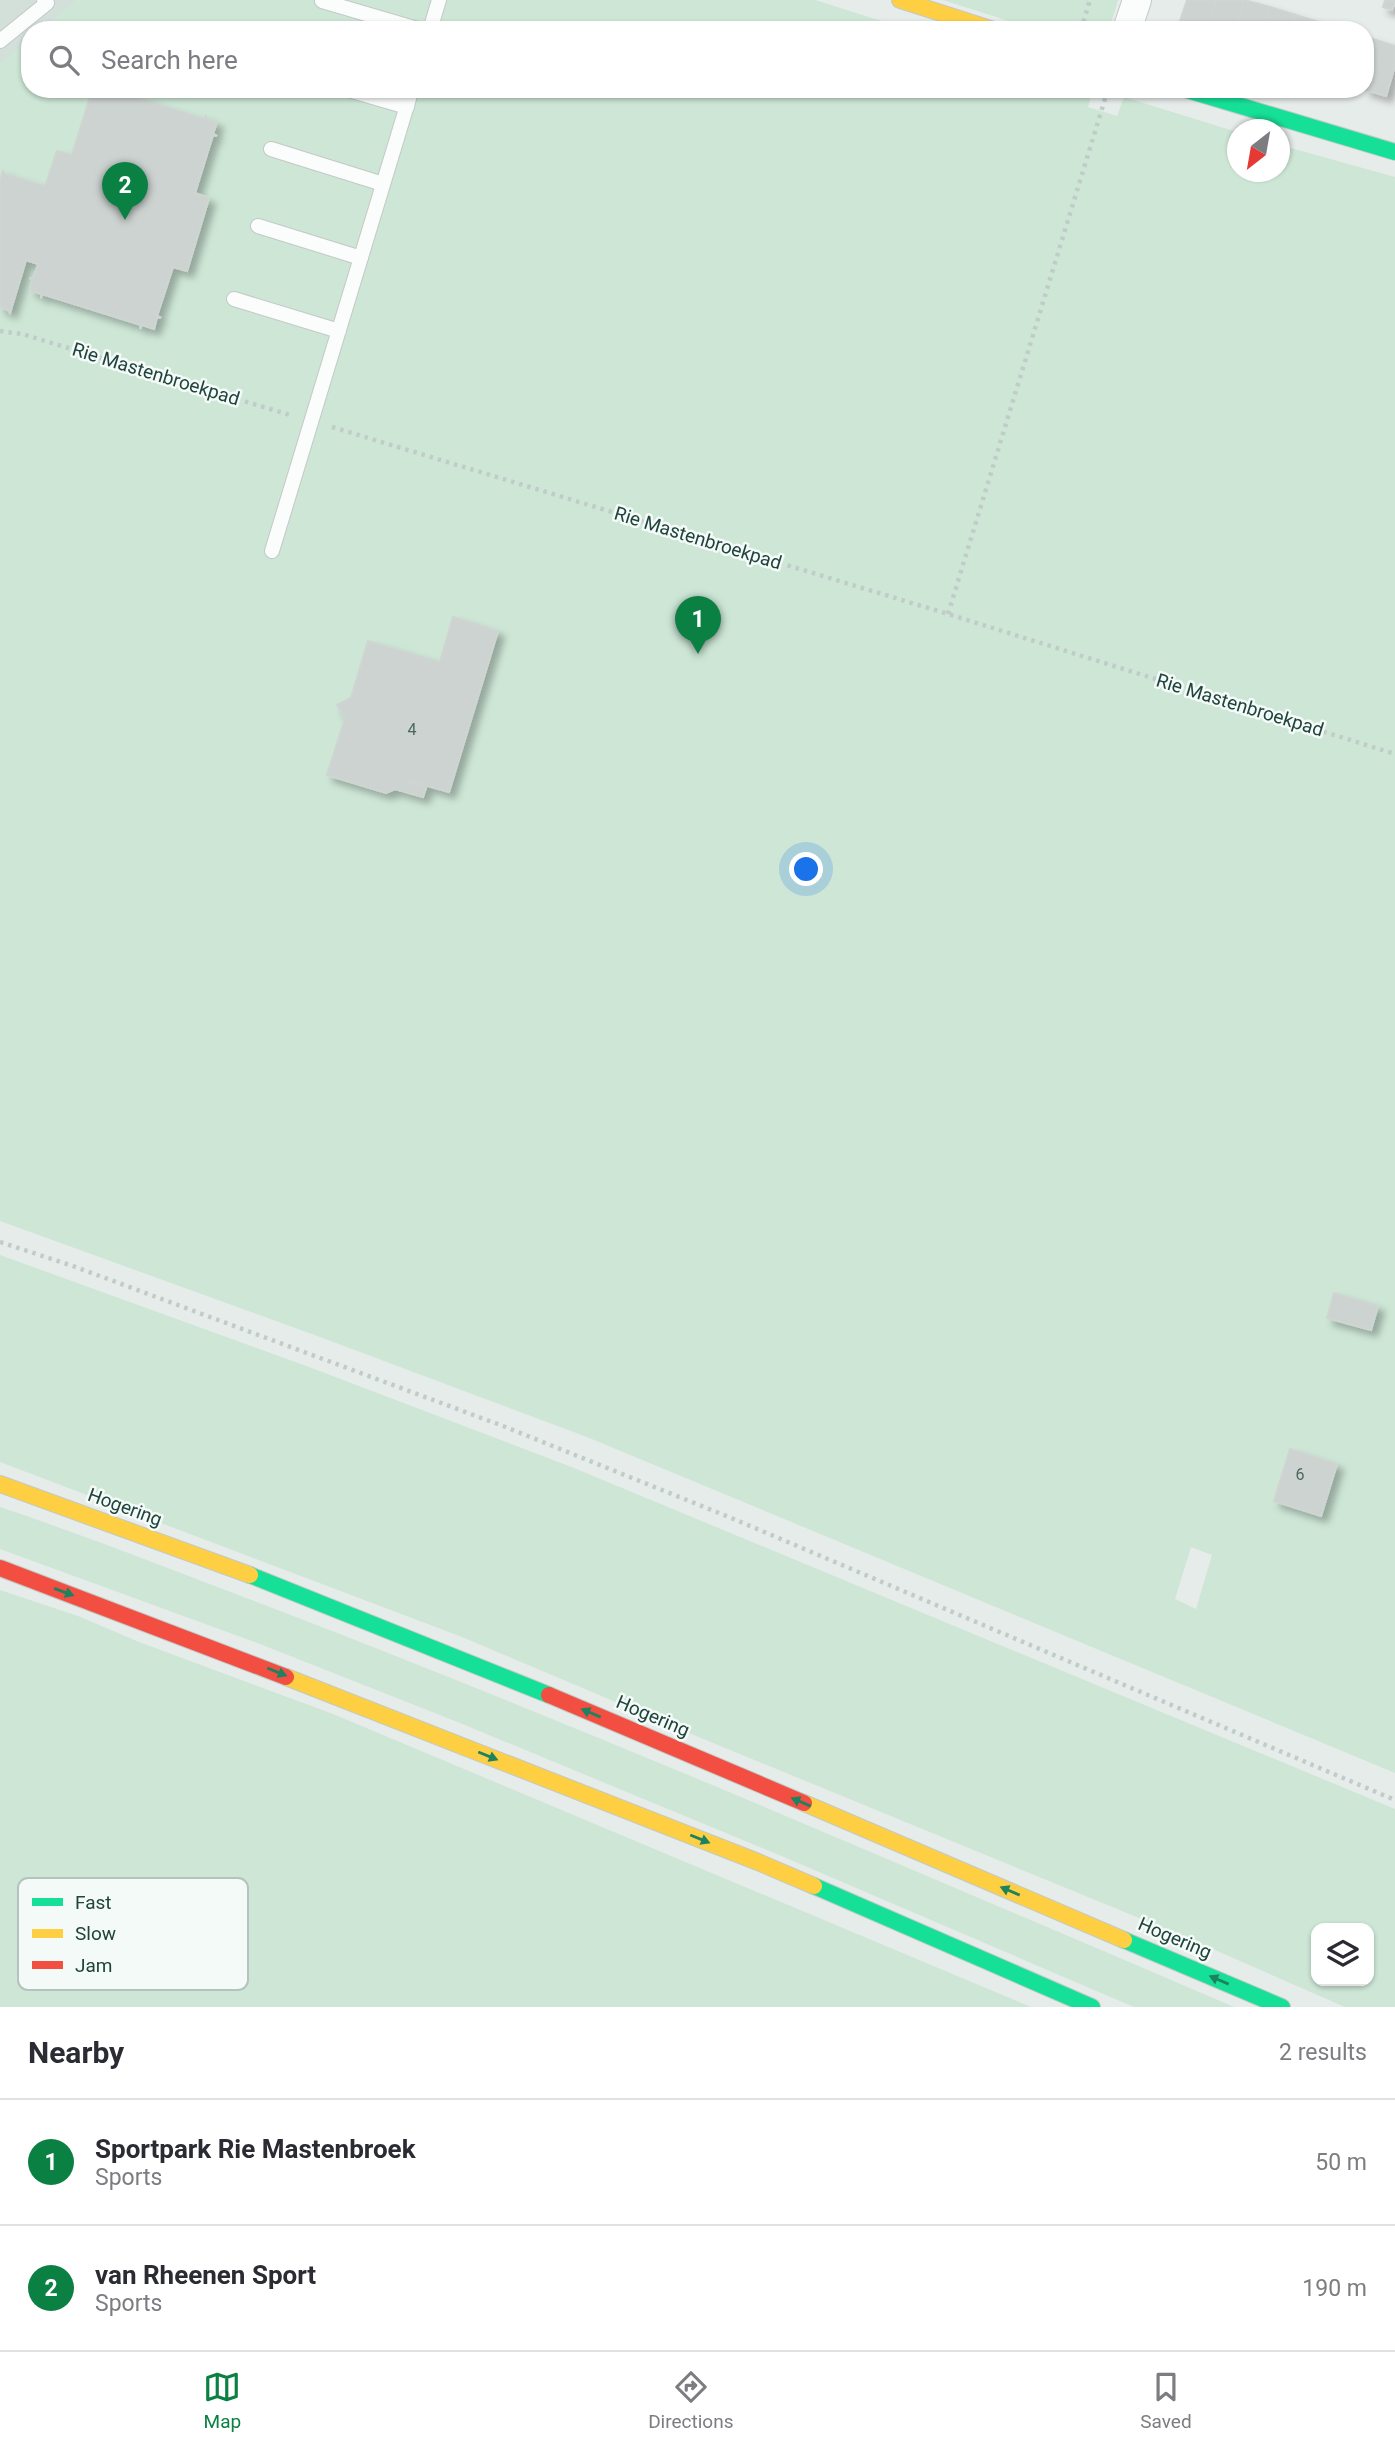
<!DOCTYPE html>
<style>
body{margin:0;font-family:Roboto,sans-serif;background:#f2f2f3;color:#2b2b33}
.controls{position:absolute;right:21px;bottom:21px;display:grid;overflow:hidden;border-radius:14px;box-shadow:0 2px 5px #0004}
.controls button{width:63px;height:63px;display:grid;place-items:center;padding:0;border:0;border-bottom:2px solid #e1e1e2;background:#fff;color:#2b2b33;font:35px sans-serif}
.compass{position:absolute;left:1227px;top:119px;width:63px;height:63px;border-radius:50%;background:#fff;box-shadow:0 2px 5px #0004;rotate:211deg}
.you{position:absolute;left:807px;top:870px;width:24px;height:24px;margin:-18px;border:5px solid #fff;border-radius:50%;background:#1a73e8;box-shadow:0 0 0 10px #1a73e833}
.badge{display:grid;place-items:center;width:46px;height:46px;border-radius:50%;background:#0b8043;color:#fff;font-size:23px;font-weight:700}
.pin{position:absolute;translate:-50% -58px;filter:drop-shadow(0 2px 4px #0008)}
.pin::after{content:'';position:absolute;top:37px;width:24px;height:21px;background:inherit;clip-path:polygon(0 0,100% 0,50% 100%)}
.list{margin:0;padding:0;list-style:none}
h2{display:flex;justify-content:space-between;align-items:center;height:91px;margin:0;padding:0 28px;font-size:30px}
h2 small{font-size:23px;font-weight:400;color:#7c7c81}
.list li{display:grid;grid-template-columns:46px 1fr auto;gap:21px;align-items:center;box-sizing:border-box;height:126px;padding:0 28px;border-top:2px solid #e1e1e2}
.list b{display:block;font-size:26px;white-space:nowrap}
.list p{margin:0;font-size:23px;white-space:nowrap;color:#7c7c81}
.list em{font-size:23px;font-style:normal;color:#7c7c81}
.icon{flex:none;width:38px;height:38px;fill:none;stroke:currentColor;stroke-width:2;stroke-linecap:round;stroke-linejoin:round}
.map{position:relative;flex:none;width:1395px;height:2007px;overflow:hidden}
.search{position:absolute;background:#fff;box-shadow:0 2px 5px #0004;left:21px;right:21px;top:21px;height:77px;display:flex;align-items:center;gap:18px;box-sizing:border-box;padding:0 24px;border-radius:28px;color:#7c7c81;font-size:26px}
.sheet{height:343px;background:#fff}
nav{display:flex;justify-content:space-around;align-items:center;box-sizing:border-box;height:98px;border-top:2px solid #e1e1e2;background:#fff;font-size:19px;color:#7c7c81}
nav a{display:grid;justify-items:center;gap:4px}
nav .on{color:#0b8043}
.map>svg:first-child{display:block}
</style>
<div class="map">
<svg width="1395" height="2007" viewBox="0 0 1395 2007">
<defs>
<filter id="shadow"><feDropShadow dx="6" dy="6" stdDeviation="3.5" flood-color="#0004"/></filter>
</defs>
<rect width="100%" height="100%" fill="#e6ece9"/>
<path fill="#d3dfd9" d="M0,0H77L41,30H30V39L0,64Z"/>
<path fill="#cde6d6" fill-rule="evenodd" d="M77,0H815L910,30H41Z
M943,0H1118L1109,30H1037Z
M30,39V89H1093L1088,107L1117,116L1124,97L1237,132L1238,172H1280V145L1395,177V1773L587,1437L320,1337L0,1221V64ZM1191,1547L1212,1555L1196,1609L1175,1599Z
M0,1255L309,1367L574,1468L1395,1809V2007H1345L1183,1936L701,1738L462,1637L0,1462ZM1316,1928H1369V1981H1316Z
M0,1507C101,1541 201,1581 301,1619C615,1740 924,1875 1234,2007H1134L784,1857L460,1723L260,1644L0,1549Z
M0,1590L78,1616L139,1642L333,1714L1031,2007H0Z"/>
<path fill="#ccd3d1" stroke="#ced5d2" stroke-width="2" filter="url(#shadow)" d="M1187,0H1216L1207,30H1177Z
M1216,0H1244L1235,30H1207Z
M1244,0L1270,7L1263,30H1235Z
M1385,0H1395L1392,10L1383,7Z
M1270,7L1296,15L1291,30H1263Z
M1296,15L1322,23L1320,30H1291Z
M1322,23L1343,30H1320Z
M1365,37L1373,39L1365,64Z
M1373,39L1395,46V65L1386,96L1363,89H1365V64Z
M92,89H110L204,119L206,115V119L217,122L213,134L217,136L213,135L195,193L209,198L187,271L173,267L157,316L161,318L157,317L154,329L142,325L140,329L141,325L42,294L41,298V294L30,290L33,279L30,278H34L38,264L26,260L10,313L8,310L0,307V182L3,171L5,174L44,186L46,184L57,151L72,155L90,97L87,94L90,95Z
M453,617L498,631L449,792L410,781L407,782L426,788L423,797L395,789L386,793L327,775L345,718L337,705L351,698L368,641L440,662Z
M1334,1293L1378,1306L1371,1330L1327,1318Z
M1290,1449L1337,1464L1321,1516L1274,1501Z"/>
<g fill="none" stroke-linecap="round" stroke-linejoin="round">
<g stroke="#c3c9c7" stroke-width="16">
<path id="lane" d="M322,1L421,30
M430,30L439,0
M0,41L47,3L44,0
M345,89L407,107
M271,149L383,184
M258,226L361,258
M234,299L339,331
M272,551L412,89"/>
</g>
<g stroke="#c3c9c7" stroke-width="30">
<path id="street" d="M1127,30L1137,0"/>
</g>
<g stroke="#c1cac7" stroke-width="18">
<path id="fast" d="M1184,89L1395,152
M250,1575L549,1695
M814,1886L1092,2007
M1124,1940L1282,2007"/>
</g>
<g stroke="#c1cac7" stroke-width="18">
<path id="slow" d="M900,0L994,30
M0,1484L250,1575
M286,1677L758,1862L814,1886
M804,1803L1124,1940"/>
</g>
<g stroke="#c1cac7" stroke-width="18">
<path id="jam" d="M0,1568L286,1677
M549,1695L804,1803"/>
</g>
<path stroke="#c1ccc9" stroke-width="4.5" stroke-dasharray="3.5 5" stroke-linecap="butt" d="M1081,30L1090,0
M0,331L22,334L290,415
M332,427L948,614L1395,754
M948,614L1108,89
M0,1242L73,1266L503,1426L729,1517L1395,1800"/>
<use href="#lane" stroke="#fbfcfc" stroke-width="14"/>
<use href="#street" stroke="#fbfcfc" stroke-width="28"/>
<use href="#fast" stroke="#16e098" stroke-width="16"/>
<use href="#slow" stroke="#ffcf43" stroke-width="16"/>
<use href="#jam" stroke="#f24e42" stroke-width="16"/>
</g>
<defs><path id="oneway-solid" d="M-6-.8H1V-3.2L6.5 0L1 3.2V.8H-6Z" transform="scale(1.75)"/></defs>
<g fill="#1c8260">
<use href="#oneway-solid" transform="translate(64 1592) rotate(20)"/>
<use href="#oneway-solid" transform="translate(277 1672) rotate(22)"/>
<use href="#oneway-solid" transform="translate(591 1713) rotate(-157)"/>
<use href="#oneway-solid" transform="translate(488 1756) rotate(22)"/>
<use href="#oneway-solid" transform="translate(801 1802) rotate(-157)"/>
<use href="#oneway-solid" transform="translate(700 1839) rotate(22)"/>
<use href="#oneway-solid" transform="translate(1010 1891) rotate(-157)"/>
<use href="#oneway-solid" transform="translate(1219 1980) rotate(-157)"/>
</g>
<g text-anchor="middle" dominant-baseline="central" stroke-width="5" stroke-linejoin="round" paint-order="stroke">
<g font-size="16" fill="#4c6861">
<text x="412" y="729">4</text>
<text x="1300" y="1474">6</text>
</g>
<g font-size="19" fill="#20433b" stroke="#f4faf8">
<text transform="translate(156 374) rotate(17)">Rie Mastenbroekpad</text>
<text transform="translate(698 538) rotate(17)">Rie Mastenbroekpad</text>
<text transform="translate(1240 705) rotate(17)">Rie Mastenbroekpad</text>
<text transform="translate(125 1507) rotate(20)">Hogering</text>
<text transform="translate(653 1716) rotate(23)">Hogering</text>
<text transform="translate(1175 1938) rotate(23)">Hogering</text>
</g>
</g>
<rect x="18" y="1878" width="230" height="112" rx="10" fill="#f4faf8" stroke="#b4c3bf" stroke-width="2"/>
<rect x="32" y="1898" width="31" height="8" fill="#16e098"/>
<rect x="32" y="1929" width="31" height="9" fill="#ffcf43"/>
<rect x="32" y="1961" width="31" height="8" fill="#f24e42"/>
<g font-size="19" fill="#20433b">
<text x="75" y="1909">Fast</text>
<text x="75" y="1940">Slow</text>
<text x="75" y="1972">Jam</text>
</g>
</svg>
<div class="controls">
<button><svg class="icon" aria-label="layers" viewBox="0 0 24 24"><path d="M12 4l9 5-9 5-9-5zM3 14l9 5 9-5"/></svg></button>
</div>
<svg class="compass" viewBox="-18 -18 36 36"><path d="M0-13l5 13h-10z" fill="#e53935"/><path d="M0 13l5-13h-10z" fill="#7c7c81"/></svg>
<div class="you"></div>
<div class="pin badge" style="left:698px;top:654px">1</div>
<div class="pin badge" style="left:125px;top:220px">2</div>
<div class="search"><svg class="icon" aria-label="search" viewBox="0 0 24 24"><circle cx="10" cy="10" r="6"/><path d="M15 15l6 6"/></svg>Search here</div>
</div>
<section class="sheet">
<h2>Nearby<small>2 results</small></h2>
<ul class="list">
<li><span class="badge">1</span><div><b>Sportpark Rie Mastenbroek</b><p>Sports</p></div><em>50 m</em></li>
<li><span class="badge">2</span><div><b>van Rheenen Sport</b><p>Sports</p></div><em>190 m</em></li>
</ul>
</section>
<nav>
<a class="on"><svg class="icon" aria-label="map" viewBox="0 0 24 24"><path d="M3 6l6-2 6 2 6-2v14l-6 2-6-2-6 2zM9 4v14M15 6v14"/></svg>Map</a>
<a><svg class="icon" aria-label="directions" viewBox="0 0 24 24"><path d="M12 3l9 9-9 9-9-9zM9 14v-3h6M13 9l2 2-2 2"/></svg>Directions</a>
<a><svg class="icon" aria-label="saved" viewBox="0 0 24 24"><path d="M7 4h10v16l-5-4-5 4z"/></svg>Saved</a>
</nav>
